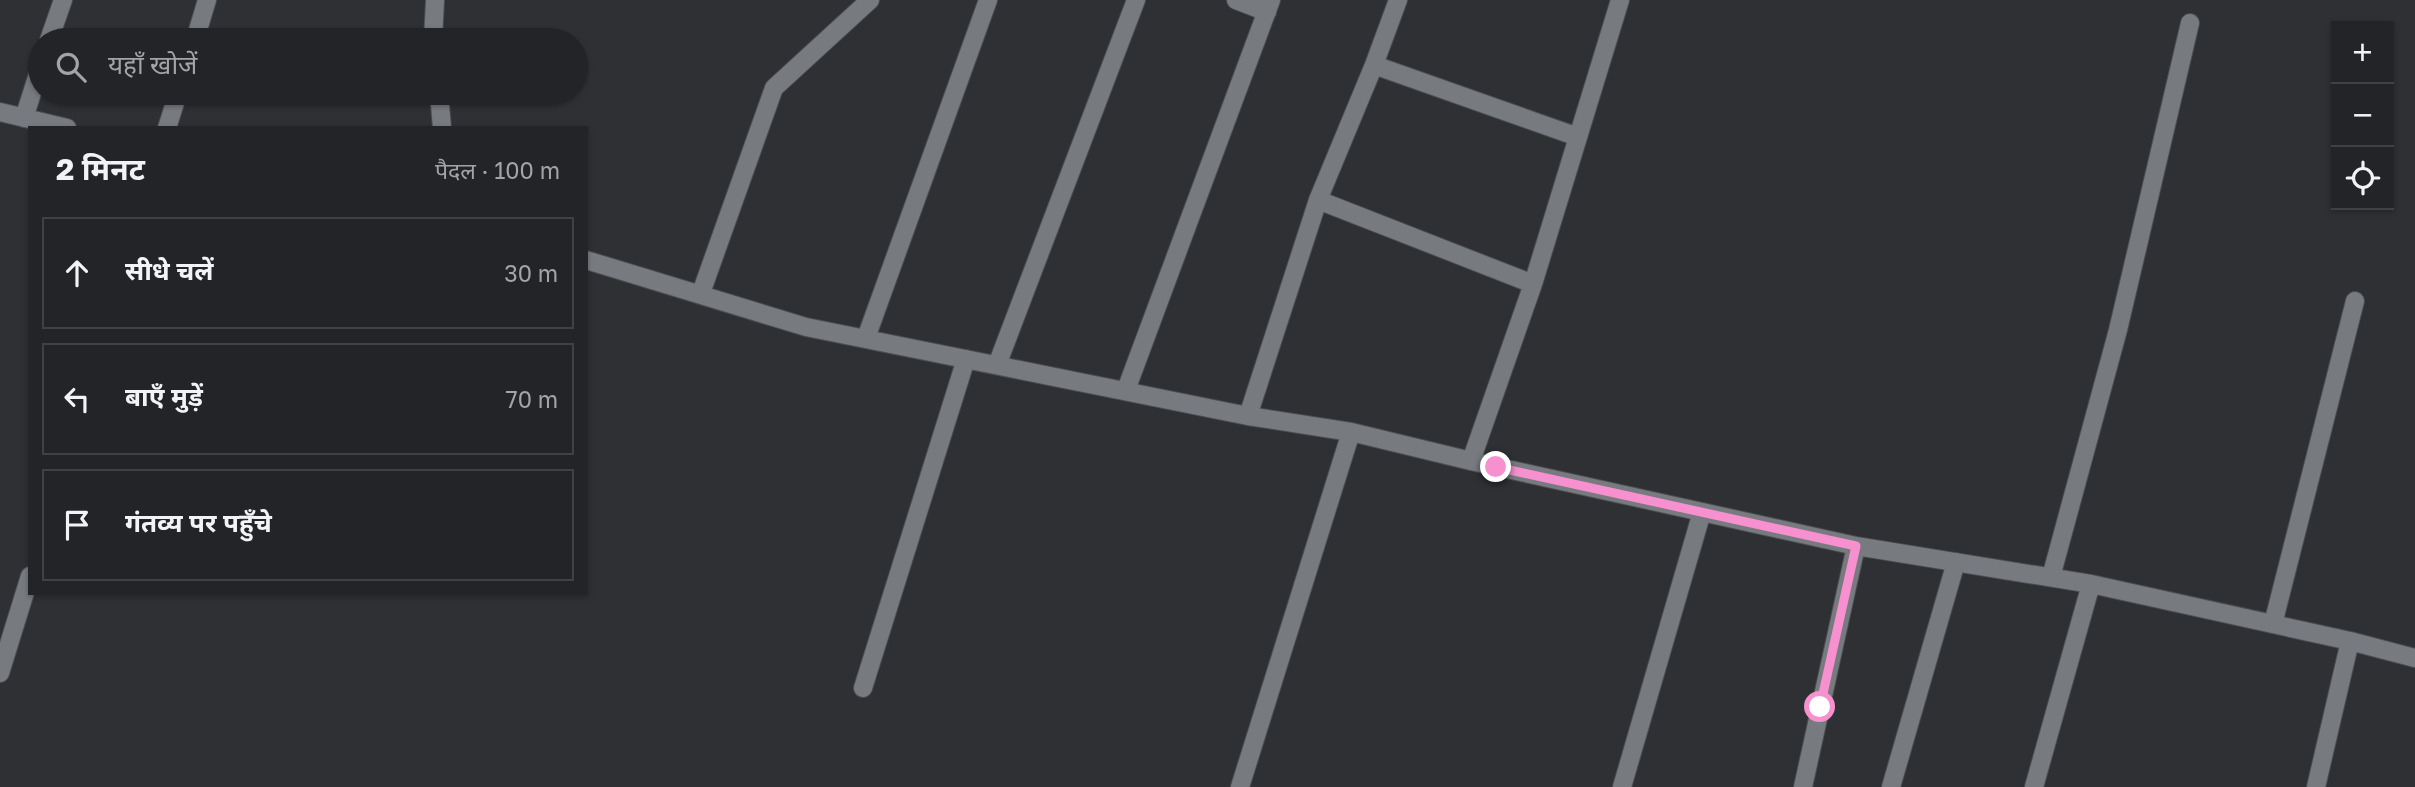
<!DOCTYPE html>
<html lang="hi">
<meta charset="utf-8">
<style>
body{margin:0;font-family:"Golos Text","Noto Sans Devanagari",sans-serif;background:#2e3033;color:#f1f3f6}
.controls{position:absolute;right:21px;top:21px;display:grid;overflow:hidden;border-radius:0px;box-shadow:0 2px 5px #0004}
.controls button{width:63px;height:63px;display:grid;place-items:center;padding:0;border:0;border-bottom:2px solid #3f4144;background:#222427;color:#f1f3f6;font:35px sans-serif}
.stop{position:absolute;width:21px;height:21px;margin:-16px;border:5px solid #f790ce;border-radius:50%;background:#fff}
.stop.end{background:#f790ce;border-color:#fff;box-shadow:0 2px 7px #0008}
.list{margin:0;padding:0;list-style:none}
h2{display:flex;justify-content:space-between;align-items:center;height:91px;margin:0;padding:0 28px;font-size:30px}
h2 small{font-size:23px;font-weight:400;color:#a2a4a7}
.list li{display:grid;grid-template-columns:46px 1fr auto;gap:21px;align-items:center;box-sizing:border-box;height:112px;margin:0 14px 14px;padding:0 14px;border:2px solid #3f4144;border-radius:0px}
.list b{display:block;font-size:26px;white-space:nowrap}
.list em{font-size:23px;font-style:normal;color:#a2a4a7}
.icon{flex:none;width:38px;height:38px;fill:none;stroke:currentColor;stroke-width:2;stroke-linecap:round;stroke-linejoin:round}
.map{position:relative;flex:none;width:2415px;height:787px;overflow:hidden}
.search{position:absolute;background:#222427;box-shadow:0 2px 5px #0004;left:28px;top:28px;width:560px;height:77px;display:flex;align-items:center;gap:18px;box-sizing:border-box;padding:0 24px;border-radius:38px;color:#a2a4a7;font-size:26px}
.panel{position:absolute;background:#222427;box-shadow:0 2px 5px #0004;left:28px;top:126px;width:560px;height:469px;border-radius:0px}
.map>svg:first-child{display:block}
</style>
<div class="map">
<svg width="2415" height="787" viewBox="0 0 2415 787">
<rect width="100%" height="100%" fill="#2e3034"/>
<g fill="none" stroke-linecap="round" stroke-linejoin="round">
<g stroke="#4b4d51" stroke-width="20">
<path id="minor" d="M1236,0L1267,12
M49,40L63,0
M195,40L207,0
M433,40L435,0
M1374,65L1578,137
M439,93L442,128
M0,112L67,128
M24,118L40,68
M167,128L178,93
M1318,200L1533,284
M586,260L806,327L1248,416L1351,432L1471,461L1856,546L2091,584L2350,641L2415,658
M701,293L774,88L870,0
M866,338L988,0
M997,365L1136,0
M1126,390L1271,0
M1248,416L1318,200L1374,65L1398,0
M1471,461L1533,284L1620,0
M2051,577L2118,330L2190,23
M2273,624L2355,301
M0,673L30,576
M863,688L966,359
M1240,787L1351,432
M1622,787L1702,512
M1803,787L1856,546
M1891,787L1956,562
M2034,787L2091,584
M2316,787L2350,641"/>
</g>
<use href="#minor" stroke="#777a7f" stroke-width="18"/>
</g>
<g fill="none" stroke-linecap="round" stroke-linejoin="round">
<path stroke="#f790ce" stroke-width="9" d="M1496,467L1856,546L1820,707"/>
</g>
</svg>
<div class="controls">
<button>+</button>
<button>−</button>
<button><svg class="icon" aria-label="locate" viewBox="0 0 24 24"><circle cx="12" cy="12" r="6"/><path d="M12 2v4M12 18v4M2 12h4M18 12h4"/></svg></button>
</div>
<div class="stop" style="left:1820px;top:707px"></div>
<div class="stop end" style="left:1496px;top:467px"></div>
<div class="search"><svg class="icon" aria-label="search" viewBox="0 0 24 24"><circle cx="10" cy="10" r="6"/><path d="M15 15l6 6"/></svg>यहाँ खोजें</div>
<section class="panel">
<h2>2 मिनट<small>पैदल · 100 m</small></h2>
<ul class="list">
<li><svg class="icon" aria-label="ahead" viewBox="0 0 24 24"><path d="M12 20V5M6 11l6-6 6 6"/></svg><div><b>सीधे चलें</b></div><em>30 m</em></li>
<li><svg class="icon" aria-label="left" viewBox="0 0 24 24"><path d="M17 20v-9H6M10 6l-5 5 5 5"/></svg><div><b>बाएँ मुड़ें</b></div><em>70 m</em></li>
<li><svg class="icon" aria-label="arrive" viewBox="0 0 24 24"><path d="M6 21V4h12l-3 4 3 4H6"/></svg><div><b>गंतव्य पर पहुँचे</b></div></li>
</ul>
</section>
</div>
